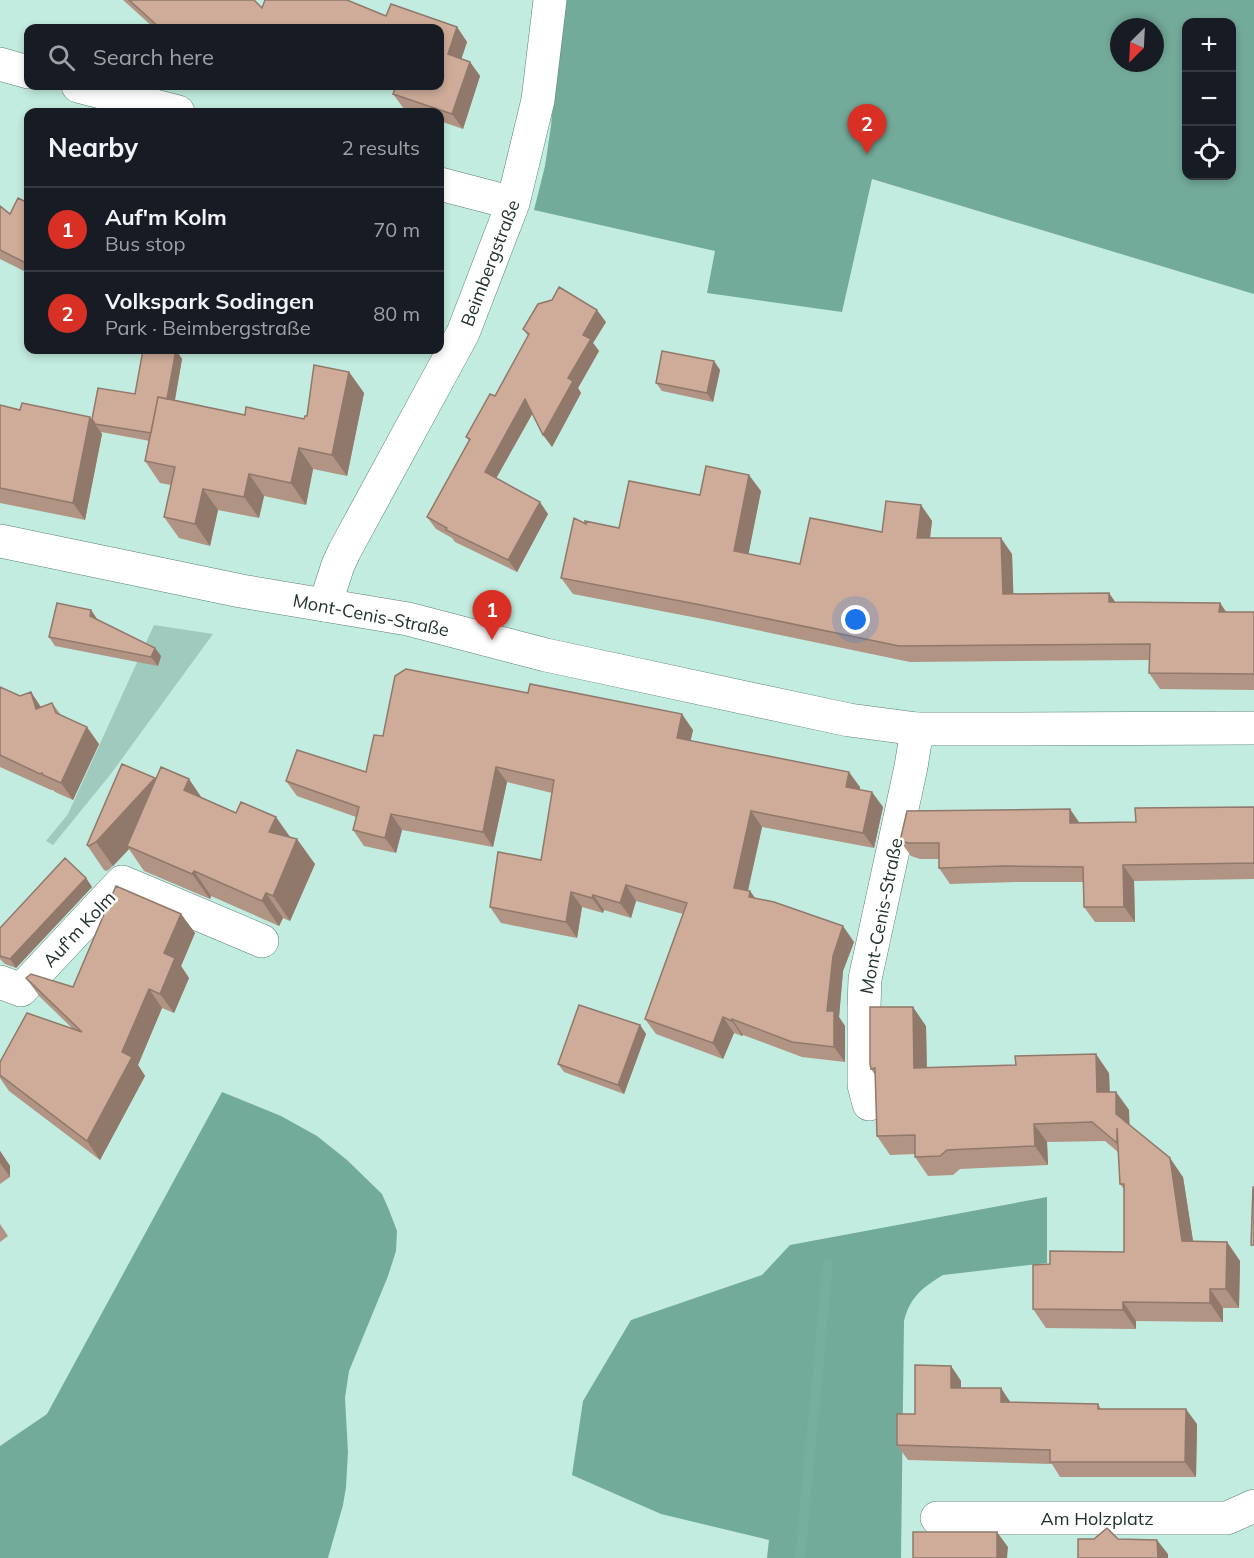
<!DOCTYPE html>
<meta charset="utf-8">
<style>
body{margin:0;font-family:Mulish,sans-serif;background:#20242c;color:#f1f3f6}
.controls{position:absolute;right:18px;top:18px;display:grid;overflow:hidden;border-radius:12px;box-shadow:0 3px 9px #0003}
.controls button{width:54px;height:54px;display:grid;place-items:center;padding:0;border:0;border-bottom:2px solid #363941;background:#171b24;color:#f1f3f6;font:30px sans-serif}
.compass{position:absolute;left:1110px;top:18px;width:54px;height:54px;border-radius:50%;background:#171b24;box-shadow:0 3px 9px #0003;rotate:204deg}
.you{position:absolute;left:856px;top:620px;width:21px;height:21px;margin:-15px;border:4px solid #fff;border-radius:50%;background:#1a73e8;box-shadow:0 0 0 9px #1a73e833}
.badge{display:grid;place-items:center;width:39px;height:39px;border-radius:50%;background:#d93025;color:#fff;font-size:20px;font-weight:700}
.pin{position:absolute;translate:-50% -50px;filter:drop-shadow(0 2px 3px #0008)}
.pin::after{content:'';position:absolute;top:32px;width:21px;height:18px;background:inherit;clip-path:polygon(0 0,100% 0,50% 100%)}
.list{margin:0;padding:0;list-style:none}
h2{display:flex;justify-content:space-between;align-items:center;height:78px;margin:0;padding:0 24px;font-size:26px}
h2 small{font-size:20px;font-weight:400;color:#9ea1a6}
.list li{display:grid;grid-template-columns:39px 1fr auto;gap:18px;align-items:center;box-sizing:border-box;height:84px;padding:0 24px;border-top:2px solid #363941}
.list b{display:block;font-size:22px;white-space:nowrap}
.list p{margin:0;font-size:20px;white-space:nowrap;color:#9ea1a6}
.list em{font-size:20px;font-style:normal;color:#9ea1a6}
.icon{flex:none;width:33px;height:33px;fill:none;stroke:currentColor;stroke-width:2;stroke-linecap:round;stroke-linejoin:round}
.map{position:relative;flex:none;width:1254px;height:1558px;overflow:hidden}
.search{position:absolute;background:#171b24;box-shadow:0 3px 9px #0003;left:24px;top:24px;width:420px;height:66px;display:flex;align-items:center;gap:15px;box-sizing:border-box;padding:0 21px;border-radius:12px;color:#9ea1a6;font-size:22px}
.panel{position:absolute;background:#171b24;box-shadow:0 3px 9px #0003;left:24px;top:108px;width:420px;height:246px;border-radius:12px}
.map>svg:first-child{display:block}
</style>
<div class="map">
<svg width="1254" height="1558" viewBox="0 0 1254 1558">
<rect width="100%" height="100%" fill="#c2ecdf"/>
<path fill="#a0cabd" d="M154,625L213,634L110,775L53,845L46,841L68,814Z"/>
<path fill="#73ab9a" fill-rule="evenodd" d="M562,0H1254V294L872,179L842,312L707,293L715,251L534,210L545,166L551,126ZM1186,22H1232V176H1186ZM1119,27H1155V63H1119Z
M222,1092L281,1116L317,1136L347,1160L382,1194L389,1210L397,1231L396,1251L388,1276L349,1371L345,1398L348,1452L346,1487L343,1505L328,1558H0V1446L47,1414Z
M1047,1197V1263L943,1275C923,1287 910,1297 904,1321L901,1558H767L769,1540L661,1514L572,1475L583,1401L631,1320L762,1275L790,1245Z"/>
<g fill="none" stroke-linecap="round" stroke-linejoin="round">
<path stroke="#77af9e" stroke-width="10" d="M800,1558L828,1264"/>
<g stroke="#598074" stroke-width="34">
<path id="minor" d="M0,64L28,72
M78,86L178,112
M440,184L513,203
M325,605L338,565L345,550L463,333L513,203L538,100L550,0
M0,982L21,990L122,882L262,941
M869,1104L864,1085V1007L865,979L911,767L917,729
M937,1518H1227L1254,1506"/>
</g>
<g stroke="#598074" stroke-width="34">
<path id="major" d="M0,541L241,591L408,619L546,655L849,720L917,729H1002L1254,728"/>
</g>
<use href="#minor" stroke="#fff" stroke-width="33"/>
<use href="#major" stroke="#fff" stroke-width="33"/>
</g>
<path fill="#b19484" d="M123,0H254L262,8L265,0H347L386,16L391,4L457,27L467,42L461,59L470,62L480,76L463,129L440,121V112H415L404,109L393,94L396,86H440V28H154Z
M28,203V273L0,259V206L10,214Z
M606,322L593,343L599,351L578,388L581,393L552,447L532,413L496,478L548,514L517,572L455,542L452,538L436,529L427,517L469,441L466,437L495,396L528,336L523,329Z
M176,350L182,359L175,400L245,415L304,419L349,372L364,393L347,476L313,469L306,505L264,496L259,518L218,510L210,546L179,538L164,517L171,485L160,483L145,461L150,441L101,432L102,434L85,520L0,503V405L20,410L92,419L135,394Z
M714,361L720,370L713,402L662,391L656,383Z
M761,491L748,554L800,564L882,532L921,505L932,521L930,538L1012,554L1013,594L1109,593L1115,602L1220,603L1226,612H1254V690L1160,689L1149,673V660L910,662L713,621L573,594L561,578L586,524L619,528L700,495Z
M91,610L97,619V620L155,648L161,656L158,666L55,646L49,637Z
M0,687L20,696L31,692L41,707L52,703L61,715L99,744L73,800L55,792L53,790H51L0,767Z
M693,730L690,741L860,787V790L883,807L874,848L762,827L748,891H750L755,898L854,942L843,971L839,1017L845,1026V1062L802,1057L743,1035L742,1036L734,1033L723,1059L656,1034L645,1019L683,914L636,901L631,918L604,910L603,913L582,907L577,938L501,923L490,907L541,860L552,793L507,782L493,847L402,830L396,853L364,846L353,830L356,817L297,796L286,781L366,772L383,736Z
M156,780L202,798L290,837L315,864L290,921L283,918L279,926L211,896L210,899L144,871L129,849L113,866L107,871L104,870L87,845Z
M1254,807V879L1134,881L1135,922H1095L1084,907V882H1016L950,884L939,868V859H920L911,856L900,841L1080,823L1136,822Z
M86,878L92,887L16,968L5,964L0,959V928Z
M181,914L195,933L181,966L189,978L174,1013L162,1008L138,1065L145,1076L100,1160L9,1091L0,1078V1062L72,1028L40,997L26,978L73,987Z
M640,1025L646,1034L624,1094L564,1072L558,1064Z
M926,1026L927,1067L1109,1073L1110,1092H1116L1129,1110V1125L1183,1177L1193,1241L1227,1242L1240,1261L1239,1308H1223V1322L1136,1321V1329L1046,1328L1033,1309L1050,1264L1124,1252V1189L1120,1184L1118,1152L1105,1141L1047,1142L1048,1165L960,1169L953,1175L928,1176L915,1157V1154L890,1155L877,1136L875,1075L871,1069Z
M0,1151L10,1166V1177L0,1184Z
M0,1224L8,1236L0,1242Z
M951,1366L961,1381V1388L1011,1403L1098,1404L1101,1409L1197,1424L1196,1477H1060L1052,1464L908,1460L897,1445L915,1414Z"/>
<path fill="#90786b" d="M457,27L467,42L458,69L448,54Z
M470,62L480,76L463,129L452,114Z
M597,310L606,322L593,343L599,351L578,388L581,393L552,447L543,435L568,378L583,335Z
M176,350L182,359L167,444L161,435Z
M714,361L720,370L713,402L707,393Z
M349,372L364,393L347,476L332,455Z
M525,399L534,411L493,484L485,472Z
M90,417L102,434L85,520L73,503Z
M299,448L313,469L306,505L291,483Z
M249,474L264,496L259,518L244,497Z
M749,475L761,491L746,567L734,551Z
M203,489L218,510L210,546L195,524Z
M540,502L548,514L517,572L508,560Z
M921,505L932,521L928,553L917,538Z
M1001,538L1012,554L1014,610L1003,594Z
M1109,593L1120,609L1109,602Z
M1220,603L1231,619L1219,612Z
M91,610L97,619L96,625L90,616Z
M155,648L161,656L158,666L151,657Z
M31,692L42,709H36Z
M682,714L693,730L688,753L677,738Z
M87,727L99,744L73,800L61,783Z
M496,767L507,782L493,847L483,832Z
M849,772L860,787L857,803L846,787Z
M155,778L172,803L127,846L129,849L113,866L96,842Z
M189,779L206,804L184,790Z
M872,792L883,807L874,848L863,833Z
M1070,809L1081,825L1070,823Z
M751,811L762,827L745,903L734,888Z
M391,814L402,830L396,853L385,838Z
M276,817L293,841L269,832Z
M297,839L315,864L290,921L273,896Z
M1123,865L1134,881L1135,922L1124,907Z
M194,871L211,896L210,899L192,874Z
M86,878L92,887L16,968L10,959Z
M626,885L636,901L631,918L620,903Z
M750,891L761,906L749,897Z
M571,892L582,907L577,938L566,922Z
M266,893L283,918L279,926L262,901Z
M593,895L604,910L603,913L592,898Z
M181,914L195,933L181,966L189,978L174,1013L160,994L164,953Z
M843,926L854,942L843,971L839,1017L845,1026V1062L834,1047L827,1011L833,956Z
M149,989L162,1008L138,1065L145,1076L100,1160L87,1141L122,1052Z
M913,1007L926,1026L927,1086L914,1068Z
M723,1017L734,1033L723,1059L713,1043Z
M732,1019L743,1035L742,1036L732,1021Z
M640,1025L646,1034L624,1094L618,1085Z
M1096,1054L1109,1073L1110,1111L1097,1092Z
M1116,1092L1129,1110L1130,1133L1116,1114Z
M1034,1124L1047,1142L1048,1165L1035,1146Z
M0,1151L10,1166V1177L0,1163Z
M1170,1158L1183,1177L1196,1260L1182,1241Z
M1227,1242L1240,1261L1239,1308L1226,1289Z
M1210,1289L1223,1308V1322L1210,1303Z
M1123,1302L1136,1321V1329L1123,1310Z
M951,1366L961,1381V1403L951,1388Z
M1001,1388L1011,1403L1001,1402Z
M1186,1409L1197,1424L1196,1477L1185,1462Z
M997,1532L1008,1547L1007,1558H997Z
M1157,1540L1168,1554V1558H1158Z"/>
<path fill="#ceac99" stroke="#90786b" stroke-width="1.5" d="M129,0H254L262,8L265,0H347L386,16L391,4L457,27L448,54L470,62L452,114L393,94L396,86H440V28H160Z
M18,198L28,203V264L0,250V206L10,214Z
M559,287L597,310L583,335L591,339L568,378L573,381L543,435L525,399L485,472L540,502L508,560L446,530L447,528L427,517L470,439L466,437L490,394L495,396L529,334L523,329L538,304L552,300Z
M143,350H176L167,399L158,397L151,433L95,424L92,419L98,388L135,394Z
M662,351L714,361L707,393L656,383Z
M314,365L349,372L332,455L299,448L291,483L249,474L244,497L203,489L195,524L164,517L175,467L145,461L158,397L245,415L246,407L304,419L305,416H307Z
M22,403L90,417L73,503L0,488V405L20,410Z
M706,466L749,475L734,551L800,564L810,518L882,532L886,501L921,505L917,538H1001L1003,594L1109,593V602L1220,603L1219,612H1254V674L1149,673L1150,644L899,646L701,605L561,578L574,518L586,524L585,521L619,528L629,481L700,495Z
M57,603L91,610L90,616L155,648L151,657L49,637Z
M406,669L528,693L530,684L682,714L677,738L849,772L846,787L872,792L863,833L751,811L734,888L750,891L749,897L774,902L843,926L833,956L827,1011H834V1047L792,1042L732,1019V1021L723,1017L713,1043L645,1019L687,903L626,885L620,903L593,895L592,898L571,892L566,922L490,907L498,852L541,860L554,780L496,767L483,832L391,814L385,838L353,830L359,807L286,781L297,750L366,772L374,735L383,736L395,676Z
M0,687L20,696L31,692L36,709L52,703L56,713L87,727L61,783L43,775L42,773L40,774L0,755Z
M122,764L155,778L96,842L89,846L87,845Z
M161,767L189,779L184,790L236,813L241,802L276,817L269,832L297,839L273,896L266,893L262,901L194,871L192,874L127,846Z
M1254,807V863L1123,865L1124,907H1084L1083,867L1005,866L939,868V843H909L900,841L907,811L1070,809V823L1136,822L1135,808Z
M65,858L86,878L10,959L0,956V928Z
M116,886L181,914L164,953L175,958L160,994L149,989L122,1052L132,1057L87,1141L0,1075V1062L27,1013L82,1032L26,978L31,974L73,987Z
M579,1005L640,1025L618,1085L558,1064Z
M870,1007H913L914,1068L1016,1065L1015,1056L1096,1054L1097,1092H1116V1114L1170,1158L1182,1241L1227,1242L1226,1289H1210V1303L1123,1302V1310L1033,1309V1265L1050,1264V1251L1124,1252V1184H1120L1117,1128V1143L1092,1122L1034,1124L1035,1146L947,1150L940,1156L915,1157V1135L877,1136L875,1068L871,1069L870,1064Z
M1253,1187H1254V1245H1251Z
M915,1365L951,1366V1388H1001V1402L1098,1404V1409H1186L1185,1462H1050V1450L897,1445V1414H915Z
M1107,1528L1118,1539L1157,1540L1158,1558H1078V1539H1094Z
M913,1532H997V1558H913Z"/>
<g text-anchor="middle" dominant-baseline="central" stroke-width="5" stroke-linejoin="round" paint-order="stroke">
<g font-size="18" fill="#21312c" stroke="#fff">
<text transform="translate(490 263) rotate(-69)">Beimbergstraße</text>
<text transform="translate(371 615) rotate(11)">Mont-Cenis-Straße</text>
<text transform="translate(881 916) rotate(-79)">Mont-Cenis-Straße</text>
<text transform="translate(79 929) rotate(-47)">Auf'm Kolm</text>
<text x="1097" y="1518">Am Holzplatz</text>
</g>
</g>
</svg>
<div class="controls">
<button>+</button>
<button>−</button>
<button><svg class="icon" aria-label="locate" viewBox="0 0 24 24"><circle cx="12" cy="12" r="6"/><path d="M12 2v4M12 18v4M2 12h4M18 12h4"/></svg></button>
</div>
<svg class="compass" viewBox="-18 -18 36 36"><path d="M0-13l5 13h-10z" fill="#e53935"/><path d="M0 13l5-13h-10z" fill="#9ea1a6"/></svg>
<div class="you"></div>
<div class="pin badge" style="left:492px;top:640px">1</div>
<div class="pin badge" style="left:867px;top:154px">2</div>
<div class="search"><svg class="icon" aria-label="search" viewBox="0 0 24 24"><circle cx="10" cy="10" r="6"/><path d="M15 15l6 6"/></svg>Search here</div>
<section class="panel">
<h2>Nearby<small>2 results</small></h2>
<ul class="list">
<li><span class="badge">1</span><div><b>Auf'm Kolm</b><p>Bus stop</p></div><em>70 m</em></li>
<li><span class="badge">2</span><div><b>Volkspark Sodingen</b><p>Park · Beimbergstraße</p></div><em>80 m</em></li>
</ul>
</section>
</div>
